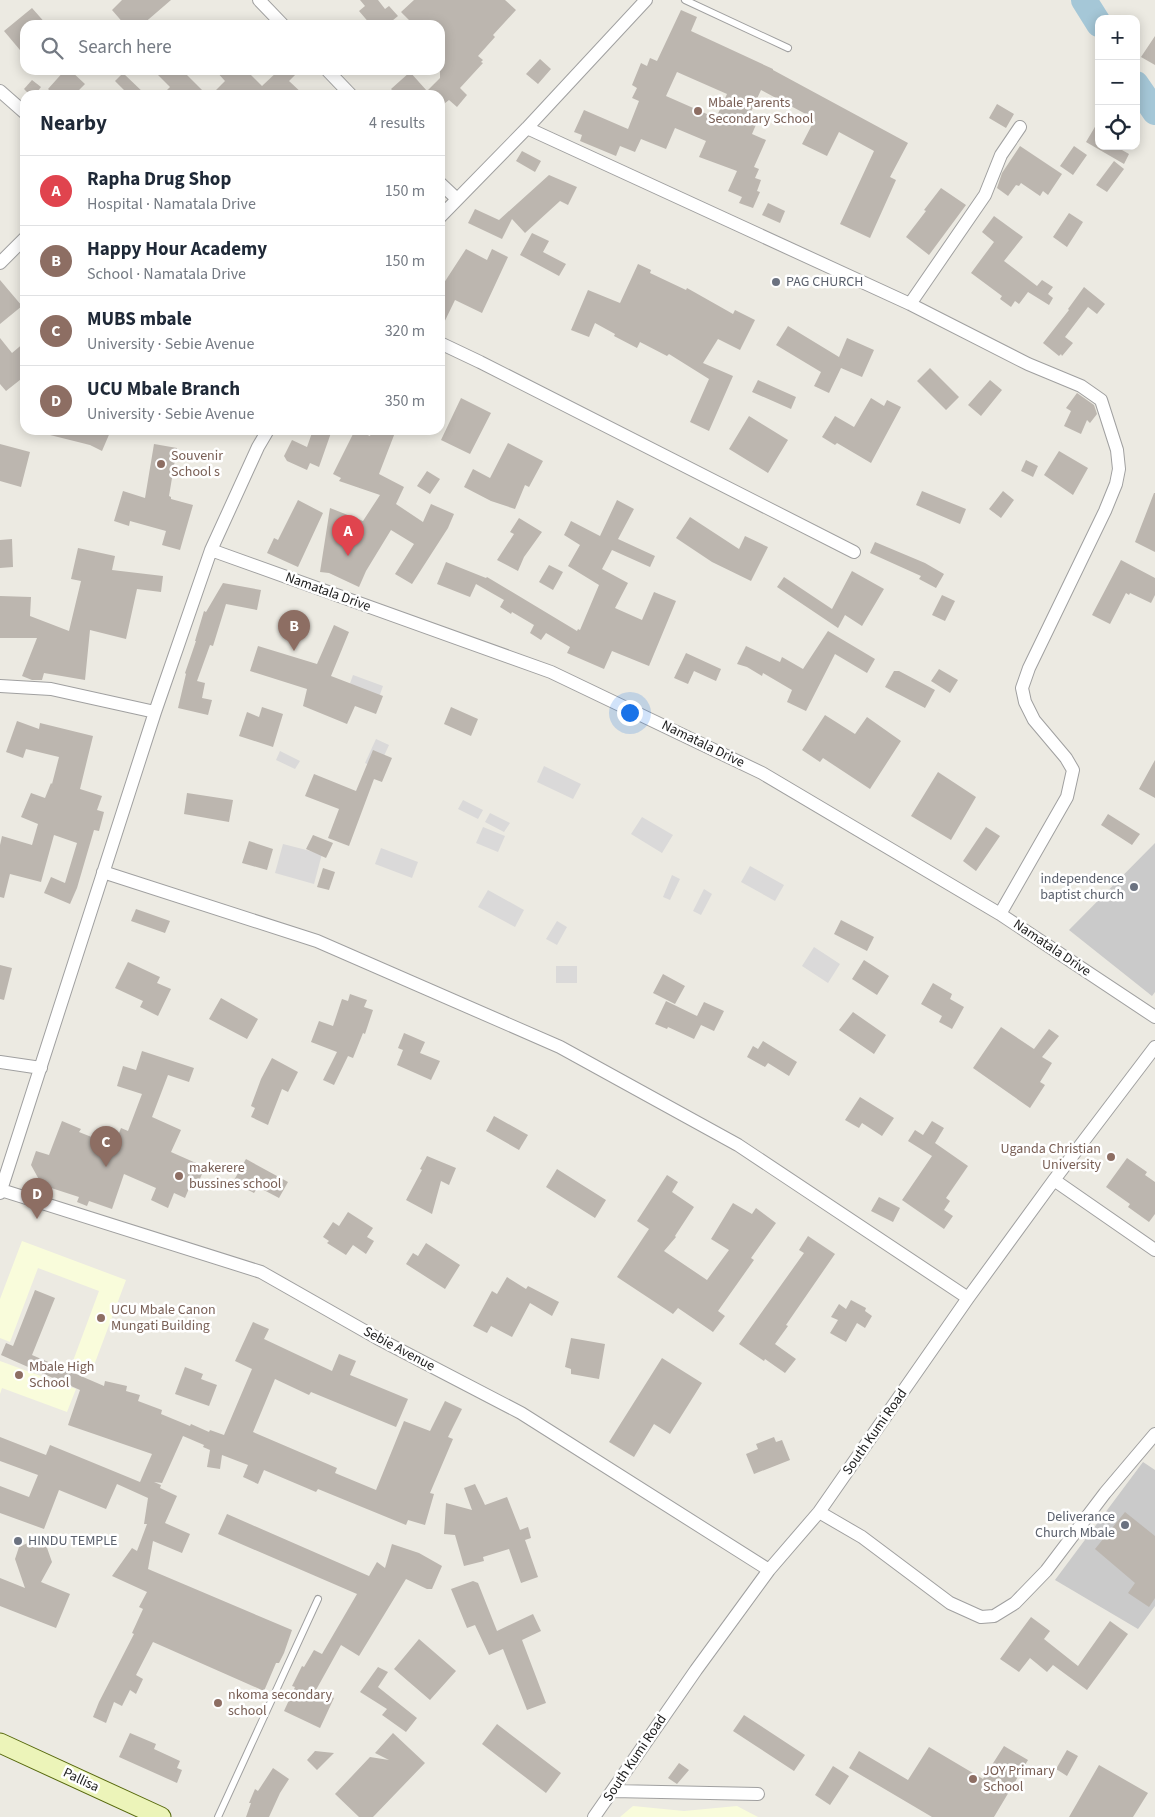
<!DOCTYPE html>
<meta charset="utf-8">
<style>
body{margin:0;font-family:"Source Sans 3",sans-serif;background:#f2f2f3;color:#1f2937}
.controls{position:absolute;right:15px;top:15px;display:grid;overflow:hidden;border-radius:10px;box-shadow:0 2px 12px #0003}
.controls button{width:45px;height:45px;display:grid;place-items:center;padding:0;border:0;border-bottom:1px solid #e0e1e3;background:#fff;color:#1f2937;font:25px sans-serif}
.you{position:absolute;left:629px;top:712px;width:18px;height:18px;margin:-12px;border:4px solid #fff;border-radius:50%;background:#1a73e8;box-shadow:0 0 0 8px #1a73e833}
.badge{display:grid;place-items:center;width:32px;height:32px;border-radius:50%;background:#b81e0f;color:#fff;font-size:16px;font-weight:700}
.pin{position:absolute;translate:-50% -41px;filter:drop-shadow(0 1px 2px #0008)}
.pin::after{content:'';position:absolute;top:26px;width:18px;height:15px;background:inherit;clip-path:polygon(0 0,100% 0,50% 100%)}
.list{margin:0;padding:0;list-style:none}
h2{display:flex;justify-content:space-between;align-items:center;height:65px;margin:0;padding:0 20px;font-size:21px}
h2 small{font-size:16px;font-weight:400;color:#747a83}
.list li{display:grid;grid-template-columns:32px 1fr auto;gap:15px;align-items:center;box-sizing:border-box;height:70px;padding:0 20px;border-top:1px solid #e0e1e3}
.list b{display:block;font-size:19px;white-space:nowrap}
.list p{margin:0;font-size:16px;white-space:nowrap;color:#747a83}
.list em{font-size:16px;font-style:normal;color:#747a83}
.icon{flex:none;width:28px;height:28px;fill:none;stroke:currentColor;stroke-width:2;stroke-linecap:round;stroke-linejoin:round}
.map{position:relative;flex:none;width:1155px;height:1817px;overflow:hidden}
.search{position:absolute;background:#fff;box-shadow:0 2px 12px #0003;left:20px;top:20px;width:425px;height:55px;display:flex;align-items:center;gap:12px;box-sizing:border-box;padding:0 18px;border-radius:15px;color:#747a83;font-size:19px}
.panel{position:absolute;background:#fff;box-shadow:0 2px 12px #0003;left:20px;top:90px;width:425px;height:345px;border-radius:15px}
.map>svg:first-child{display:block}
</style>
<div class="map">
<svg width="1155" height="1817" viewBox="0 0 1155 1817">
<rect width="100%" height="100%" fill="#eceae2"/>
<path fill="#dad9d9" d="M353,675L383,686L377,703L347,692Z
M376,739L389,745L378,769L365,763Z
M280,751L300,761L295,769L276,760Z
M544,766L581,784L573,799L537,782Z
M463,800L483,810L478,819L458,809Z
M490,813L510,823L504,832L485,822Z
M642,817L673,835L662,853L631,834Z
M483,827L505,836L498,852L476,843Z
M283,844L322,854L314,884L275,873Z
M381,848L418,862L412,878L375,864Z
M750,866L784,885L775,901L741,882Z
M672,875L680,879L670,900L663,897Z
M704,889L712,894L701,915L693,911Z
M488,890L524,910L515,927L478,907Z
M557,921L567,927L557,945L546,939Z
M814,947L840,964L828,983L802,966Z
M556,966H577V983H556Z"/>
<path fill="#f9fcdb" d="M22,1241L126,1280L93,1368L73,1361L99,1291L38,1268L10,1342L0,1338V1299Z
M0,1361L76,1389L67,1412L2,1388L0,1394Z
M633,1806L684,1811L737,1806L758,1817H620Z"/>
<path fill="#cacaca" d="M1155,843V992L1152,996L1069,930Z
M1143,1462L1155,1470V1606L1138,1629L1055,1580Z"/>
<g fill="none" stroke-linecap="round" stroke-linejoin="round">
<path stroke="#a5c7d7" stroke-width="26" d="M1084,0L1099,24
M1136,84L1155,112"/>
</g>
<path fill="#bcb6af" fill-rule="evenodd" d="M122,0H171L142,25H125L112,10Z
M360,0H378L385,9L389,6L398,16L387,25H371L359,11L365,6Z
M414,0H505L516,10L493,35L495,37L478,56L483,60L481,62L483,63L460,88L467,95L457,107L449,100L440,107V95H397L391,89L410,72L427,91L440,78V25H414L401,12Z
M32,8L47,25H25V56L4,31Z
M681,10L697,17L691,31L773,69V70L908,143L890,177L896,180L870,238L840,224L874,151L839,132L827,156L802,144L815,119L761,90L749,116L758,120L752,134L766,140L754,167L759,169L755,178L761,180L757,191L760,192L753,208L739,203L742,197L728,191L737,171L699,157L706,141L675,128L666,149L641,139L635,152L620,146L616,156L580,141L582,135L574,132L584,110L628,129L639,101L632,98L637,88L632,85L641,63L647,66L650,58L657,61ZM677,72L727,94L716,118L666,96Z
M1155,36V65L1141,57Z
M540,59L551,69L538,84L526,74Z
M65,70H70L85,84L74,95H55L48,89Z
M153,70H182L207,95H162L170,87Z
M215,70H246L262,86L279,70H300L289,81L304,95H211L225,81Z
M123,73L146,95H129L115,81Z
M32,80L41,87L35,95H30L24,89Z
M997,104L1014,114L1006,128L989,118Z
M1099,120V146H1115L1129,154L1124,164L1086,142Z
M1020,146L1062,174L1048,195L1043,191L1040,196L1021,183L1019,186L1016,185L1008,196L997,188L1002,173Z
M1074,146L1087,155L1073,175L1060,166Z
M522,151L541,161L535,172L516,161Z
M1114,161L1124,169L1107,192L1096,185Z
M549,175L577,187L568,205L560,201L525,233L512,219L502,239L468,223L475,209L499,220Z
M941,188L966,205L929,255L906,237L926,211L924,210Z
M768,203L785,211L780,223L762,215Z
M1069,213L1083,222L1067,247L1053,237Z
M994,216L1023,237L1004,261L1037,286L1042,280L1053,287L1048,294L1053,298L1049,305L1028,292L1019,304L1015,301L1011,307L1000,299L1002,296L971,273L994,242L982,232Z
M532,233L549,241L543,252L566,264L559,276L520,255Z
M466,249L487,260L492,249L508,257L482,313L455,300L440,331V289Z
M638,264L651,270L650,273L686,290L687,288L733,314L735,310L755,320L740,350L718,339L703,363L733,376L709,431L690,422L709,379L669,354L667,356L640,342L637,348L614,336L615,334L595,323L589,337L571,330L588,290L620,303Z
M0,280L22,306L0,324Z
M1084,287L1105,304L1097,314L1088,307L1065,337L1073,343L1062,356L1061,354L1059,356L1043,343L1069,310L1068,309Z
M788,326L839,357L847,338L874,350L862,377L841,368L829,393L814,386L821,372L776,345Z
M0,338L12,353L25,342V376L6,391L0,384Z
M930,368L959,397L946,410L917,381Z
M758,380L796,397L791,409L752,392Z
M990,380L1002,390L981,416L968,405Z
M1077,393L1094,405L1097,414L1090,423L1087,420L1081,434L1064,426L1071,411L1066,408Z
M461,398L491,413L470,454L441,440Z
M871,398L884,406L887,400L901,407L871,463L837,443L835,445L822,437L835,416L854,427Z
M749,416L788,440L768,473L729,449Z
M47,430H111L102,451L90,445L46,434Z
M313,430H332L319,467L310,463L307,470L287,461L284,456L292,440L307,447Z
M355,430L370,436L372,430H396L379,474L404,487L396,504L423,522L431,504L454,514L448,528L412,584L395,574L414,544L391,530L366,571L359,587L329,573L320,572L330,508L363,521L380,495L339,481L341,478L333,474Z
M508,443L543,461L529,487L525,485L515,509L491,501L464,487L473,469L490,478Z
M0,444L30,452L21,487L0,481Z
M154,444L177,448L169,496L171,497V499L193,505L180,550L162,545L166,531L130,521L129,526L114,521L123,491L145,498Z
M1059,451L1088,468L1073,495L1044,475Z
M1026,460L1038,466L1033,477L1021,471Z
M427,471L440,479L430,494L417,486Z
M922,491L966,509L960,524L916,505Z
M1003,491L1014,500L1001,518L989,509Z
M1154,493H1155V552L1135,542Z
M298,500L323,513L298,567L267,553L274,538L278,540Z
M617,500L634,509L618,539L655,556L650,567L612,550L602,569L628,583L615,608L642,620L654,592L676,601L649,666L612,651L604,669L567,653L570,647L546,633L541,640L530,633L534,625L512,612L511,614L500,607L504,600L476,584L470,597L437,584L446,562L486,578L487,577L577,631L578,629L580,630L599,585L568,566L580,545L564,535L571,521L600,536Z
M690,517L739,549L745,536L768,547L751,581L712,562L676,538Z
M519,518L542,532L524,557L518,571L497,560L514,534L510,532Z
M12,539L13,567L0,568V540Z
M875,542L925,563L944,574L936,588L919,579L921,576L870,553Z
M78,548L115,556L112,570L163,576L161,592L137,589L126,639L90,630L85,680L44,673L42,680H32L22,676L37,638H0V596L31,597L30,616L69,631L81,581L71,579Z
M1121,560L1155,578V595L1151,603L1130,593L1129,595L1126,593L1110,624L1092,615Z
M549,565L563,572L553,590L539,582Z
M852,571L884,589L862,626L845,615L838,628L777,587L784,577L832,609Z
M223,583L261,590L257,610L226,604L213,646L210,645L197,681L205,683L202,698L212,700L208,715L178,708L186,674L185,673L196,641H195L204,611L206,612Z
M942,595L955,601L945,621L932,615Z
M334,625L349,632L331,676L383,696L376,714L355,706L347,724L303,706L307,689L250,671L258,646L317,664Z
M828,631L875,659L867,673L835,654L806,711L787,702L792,690L763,673L762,676L747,667L737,664L746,646L780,662L782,657L803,669Z
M686,653L721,669L716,681L694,671L688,684L674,678Z
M939,669L958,680L950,693L931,681Z
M894,671H899L935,690L925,708L885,687Z
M262,707L283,714L273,747L239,736L247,712L259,717Z
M451,707L478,719L471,736L444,724Z
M825,715L855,734L867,717L901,741L870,789L823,758L820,762L802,750Z
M17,721L39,729L40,723L93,736L80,789L102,796L97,810L104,812L99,831L94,830L77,888L70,904L44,893L51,877L65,883L77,843L54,835L41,882L10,874L4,898L0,897V845L2,836L32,845L38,824L21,817L31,793L45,798L51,783L52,784L59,757L26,749L23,758L6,752Z
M373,750L392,758L382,782L374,779L349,846L328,838L339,809L305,796L314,774L356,791Z
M1155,760V798L1139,789Z
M938,772L976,797L951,840L911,816Z
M187,793L233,800L229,822L184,814Z
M1108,814L1140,834L1132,845L1101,825Z
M986,827L1000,836L976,871L963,861Z
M313,835L333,843L326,858L306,849Z
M249,841L273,849L267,870L242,863Z
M323,868L335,872L329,890L317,887Z
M136,909L170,921L165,933L131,921Z
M841,920L874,937L867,951L834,934Z
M864,960L889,976L877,995L852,979Z
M128,962L160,977L157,983L171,989L158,1016L140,1007L143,1001L115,988Z
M0,965L12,968L4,1000L0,999Z
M663,974L685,986L675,1004L653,993Z
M933,983L952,994L950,999L964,1007L952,1029L939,1022L942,1016L921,1004Z
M350,994L367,1000L364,1007L373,1010L365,1034L363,1033L353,1058L348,1056L334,1085L323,1080L337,1052L311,1042L319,1021L333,1026L342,999L348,1001Z
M221,998L258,1019L247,1039L209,1019Z
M666,1001L697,1016L704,1002L724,1011L714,1031L701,1025L694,1039L668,1027L667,1029L655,1024Z
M853,1012L886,1035L874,1054L839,1030Z
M1001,1027L1034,1049L1049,1029L1059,1036L1042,1057L1052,1063L1040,1082L1045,1085L1030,1108L973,1068Z
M404,1033L425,1042L420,1053L440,1061L431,1080L397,1065L403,1050L398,1048Z
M763,1041L797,1062L789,1076L768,1063L765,1067L747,1057L753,1046L758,1049Z
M142,1051L194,1068L189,1082L168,1075L152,1117L181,1130L171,1152L205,1167L196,1188L190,1186L185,1198L174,1193L168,1208L151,1200L156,1188L124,1174L112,1209L89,1201L87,1206L77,1202L79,1197L42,1185L31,1165L36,1151L49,1155L62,1121L81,1129L79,1132L114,1146L121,1128L128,1131L142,1094L117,1086L123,1066L136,1070Z
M272,1058L298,1072L288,1092L282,1089L268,1125L251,1117L255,1108L251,1106L261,1079Z
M860,1097L894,1118L882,1136L862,1123L859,1128L845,1120Z
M494,1116L528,1135L519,1150L486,1131Z
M932,1121L944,1128L935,1143L968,1166L946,1198L950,1201L944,1210L953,1216L944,1229L902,1200L932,1156L908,1141L915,1130L923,1135Z
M427,1156L456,1168L449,1185L441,1181L432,1214L406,1200L422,1170L420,1169Z
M1127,1158L1147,1172L1145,1175L1155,1182V1214L1149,1222L1128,1207L1130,1204L1106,1187Z
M246,1159L288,1182L279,1198L258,1187L254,1193L233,1182Z
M557,1169L606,1200L595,1218L546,1187Z
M667,1175L678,1182L672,1192L694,1207L675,1236L676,1237L664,1251L707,1280L729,1250L711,1239L733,1203L752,1214L756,1208L776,1223L751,1258L754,1260L718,1311L725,1316L713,1332L678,1308L673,1314L617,1277L649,1229L637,1221Z
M879,1197L900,1208L893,1222L871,1211Z
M348,1212L373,1228L367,1237L374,1241L366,1254L353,1245L346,1255L327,1243L329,1241L323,1237L333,1222L339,1226Z
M808,1236L835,1254L786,1325L788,1326L775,1344L796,1359L785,1373L765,1359L764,1361L739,1344L804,1253L799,1250Z
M426,1243L460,1265L445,1289L406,1264L413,1253L418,1256Z
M507,1277L526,1289L528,1286L559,1302L552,1316L530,1303L512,1337L491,1326L487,1333L473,1326L492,1291L497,1294Z
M35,1290L55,1298L32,1355L104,1386L105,1381L127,1386L126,1391L140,1395L138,1401L162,1410L161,1414L190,1426L191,1424L209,1432L210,1430L224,1435L252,1369L235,1361L253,1322L269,1329L264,1339L332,1371L339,1354L356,1361L350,1375L408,1399L396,1427L311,1392L309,1395L275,1379L253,1432L337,1468L335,1473L376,1490L404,1421L430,1431L445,1401L462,1409L448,1437L453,1439L430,1493L434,1494L425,1525L408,1520L406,1525L318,1489L316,1492L264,1470L258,1484L243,1477L248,1465L222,1455L220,1469L207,1467L210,1450L203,1447L204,1445L183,1436L162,1483L154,1482L161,1485L160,1488L177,1496L165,1523L190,1534L182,1553L153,1541L148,1569L292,1630L284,1653L279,1663H276L264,1691L153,1642L136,1675L143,1679L136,1694L130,1690L122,1706L114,1702L106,1723L93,1717L99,1702L134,1634L132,1633L143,1609L139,1607L147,1592L112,1576L132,1548L137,1551L147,1524H144L148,1498L117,1484L106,1509L59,1490L44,1529L0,1513V1486L29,1497L38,1475L0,1461V1437L46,1455L50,1445L140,1482L152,1454L68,1425L80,1390L1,1355L6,1343L13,1346Z
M851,1300L866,1308L865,1311L872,1316L865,1328L857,1323L846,1342L830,1333L838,1320L831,1317L839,1304L846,1309Z
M571,1338L605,1344L599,1379L571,1374V1369L565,1367Z
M662,1358L702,1383L670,1434L654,1424L634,1457L609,1442Z
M185,1367L203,1374L201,1379L217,1385L209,1406L175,1394Z
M774,1437L776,1442L782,1440L790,1460L754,1474L746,1454L758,1449L756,1444Z
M475,1484L485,1505L507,1497L520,1530L528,1527L531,1538L525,1540L538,1577L521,1583L509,1549L483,1557L484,1561L464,1566L455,1535L444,1534L446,1503L472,1510L464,1488Z
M1125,1512L1155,1536V1598L1149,1607L1128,1593L1135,1583L1095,1549Z
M227,1514L369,1576L377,1562L385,1568L392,1544L419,1553L442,1566L432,1589H427L406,1579L359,1656L341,1645L316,1690L334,1698L320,1728L284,1711L295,1687L292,1686L302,1666L304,1667L314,1650L322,1654L357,1594L218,1534Z
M32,1541L46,1545L52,1562L41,1582L70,1594L56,1628L0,1606V1578L25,1588L15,1559L19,1547Z
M473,1581L478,1583L497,1631L533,1614L541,1631L522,1640L546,1703L527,1710L503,1649L489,1655L475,1625L467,1628L451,1589Z
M1031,1617L1050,1631L1044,1639L1078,1666L1110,1621L1128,1634L1087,1690L1053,1665L1047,1672L1030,1658L1019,1672L1000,1659Z
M419,1639L456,1671L430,1700L394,1669Z
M378,1667L388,1672L378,1687L417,1718L406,1732L382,1715L387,1709L360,1692Z
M744,1715L805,1755L794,1771L733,1731Z
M497,1724L561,1773L546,1793L482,1744Z
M130,1733L156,1744L154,1749L180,1761L177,1768L182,1770L177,1783L119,1757Z
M393,1733L425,1763L373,1817H359L335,1794L370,1757L389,1760L375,1753Z
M1004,1746L1028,1760L994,1817H932L849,1768L859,1751L908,1780L929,1747L983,1779Z
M1067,1750L1078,1756L1067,1776L1056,1769Z
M315,1751L334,1753L317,1770L307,1760Z
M679,1763L689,1770L677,1784L668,1778Z
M1099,1765L1148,1793L1133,1817H1069Z
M833,1766L849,1776L830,1805L815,1795Z
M273,1768L289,1779L280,1793L269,1817H246L251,1803H249L255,1789L258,1791Z"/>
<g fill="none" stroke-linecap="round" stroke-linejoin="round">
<g stroke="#a0a0a0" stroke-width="8">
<path id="lane" d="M685,0L788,48
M218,1817L318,1599"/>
</g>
<g stroke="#a0a0a0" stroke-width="14">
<path id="street" d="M259,0L283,25
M327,70L351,95
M0,91L25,113
M527,128L910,304L1028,364L1081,386L1101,400L1117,450L1119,469L1116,484L1105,511L1029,668L1022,688L1025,702L1034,720L1066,758L1073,770L1067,797L1000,914
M440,183L457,199
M440,217L527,128L646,0
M0,263L25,238
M910,304L985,195L1001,155L1020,127
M440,343L480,362L854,552
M211,550L551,672L762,773L1000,914L1155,1017
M0,686L51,689L155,712
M103,872L317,941L560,1047L738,1145L968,1298
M0,1062L41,1068
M1054,1180L1155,1250
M1,1190L261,1272L377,1338L521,1413L769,1570
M0,1193L155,712L211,550L258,447L268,430
M819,1512L862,1537L950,1603L981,1617L994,1616L1015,1603L1046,1571L1105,1493L1155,1434
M613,1791L758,1794
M594,1817L696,1670L769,1570L819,1512L968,1298L1054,1180L1155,1047"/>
</g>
<g stroke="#57690d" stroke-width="21">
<path id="secondary" d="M0,1743L161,1817"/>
</g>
<use href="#lane" stroke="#fff" stroke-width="6"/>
<use href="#street" stroke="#fff" stroke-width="12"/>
<use href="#secondary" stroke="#ecf4b9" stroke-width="19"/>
</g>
<g fill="#8d6e63" stroke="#fff" stroke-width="2">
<circle cx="698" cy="111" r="5"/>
<circle cx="161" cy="464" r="5"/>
<circle cx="1111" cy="1157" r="5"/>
<circle cx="179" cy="1176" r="5"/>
<circle cx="101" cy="1318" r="5"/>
<circle cx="19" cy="1375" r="5"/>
<circle cx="218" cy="1703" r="5"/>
<circle cx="973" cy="1779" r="5"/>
</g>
<g fill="#6b7280" stroke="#fff" stroke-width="2">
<circle cx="776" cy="282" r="5"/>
<circle cx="1134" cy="887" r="5"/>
<circle cx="1125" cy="1525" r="5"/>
<circle cx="18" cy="1541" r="5"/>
</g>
<g text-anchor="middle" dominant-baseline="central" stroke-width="5" stroke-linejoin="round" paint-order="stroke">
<g font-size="14" fill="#785e54" stroke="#fff" text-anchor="start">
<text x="708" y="103">Mbale Parents<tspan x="708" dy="16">Secondary School</tspan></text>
<text x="171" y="456">Souvenir<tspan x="171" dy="16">School s</tspan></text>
<text x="1101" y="1149" text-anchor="end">Uganda Christian<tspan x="1101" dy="16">University</tspan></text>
<text x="189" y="1168">makerere<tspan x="189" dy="16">bussines school</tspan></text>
<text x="111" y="1310">UCU Mbale Canon<tspan x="111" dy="16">Mungati Building</tspan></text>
<text x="29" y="1367">Mbale High<tspan x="29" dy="16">School</tspan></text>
<text x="228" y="1695">nkoma secondary<tspan x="228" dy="16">school</tspan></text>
<text x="983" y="1771">JOY Primary<tspan x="983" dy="16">School</tspan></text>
</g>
<g font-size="14" fill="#5b616d" stroke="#fff" text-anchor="start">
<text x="786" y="282">PAG CHURCH</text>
<text x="1124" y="879" text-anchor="end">independence<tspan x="1124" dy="16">baptist church</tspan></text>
<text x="1115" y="1517" text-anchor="end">Deliverance<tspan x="1115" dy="16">Church Mbale</tspan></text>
<text x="28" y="1541">HINDU TEMPLE</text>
</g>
<g font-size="14" fill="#1c1c1c" stroke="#fff">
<text transform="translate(328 592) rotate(20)">Namatala Drive</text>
<text transform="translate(703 744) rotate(26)">Namatala Drive</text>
<text transform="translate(1052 948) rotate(34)">Namatala Drive</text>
<text transform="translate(399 1349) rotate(28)">Sebie Avenue</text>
<text transform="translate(875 1432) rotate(-55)">South Kumi Road</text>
<text transform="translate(635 1758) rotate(-56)">South Kumi Road</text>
<text transform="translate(81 1780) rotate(25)">Pallisa</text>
</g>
</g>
</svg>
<div class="controls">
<button>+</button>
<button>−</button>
<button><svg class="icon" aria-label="locate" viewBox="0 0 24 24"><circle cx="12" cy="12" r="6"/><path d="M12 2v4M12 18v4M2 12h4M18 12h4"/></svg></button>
</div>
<div class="you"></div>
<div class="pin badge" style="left:348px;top:556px;background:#e0444e">A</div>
<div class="pin badge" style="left:294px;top:651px;background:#8d6e63">B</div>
<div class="pin badge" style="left:106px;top:1167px;background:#8d6e63">C</div>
<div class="pin badge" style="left:37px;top:1219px;background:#8d6e63">D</div>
<div class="search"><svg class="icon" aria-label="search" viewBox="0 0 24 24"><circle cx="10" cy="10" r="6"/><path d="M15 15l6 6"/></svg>Search here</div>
<section class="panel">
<h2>Nearby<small>4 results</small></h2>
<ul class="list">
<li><span class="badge" style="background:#e0444e">A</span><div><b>Rapha Drug Shop</b><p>Hospital · Namatala Drive</p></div><em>150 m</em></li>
<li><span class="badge" style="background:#8d6e63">B</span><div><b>Happy Hour Academy</b><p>School · Namatala Drive</p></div><em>150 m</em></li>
<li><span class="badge" style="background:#8d6e63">C</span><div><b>MUBS mbale</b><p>University · Sebie Avenue</p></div><em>320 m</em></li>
<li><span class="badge" style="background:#8d6e63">D</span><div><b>UCU Mbale Branch</b><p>University · Sebie Avenue</p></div><em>350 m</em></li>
</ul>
</section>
</div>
